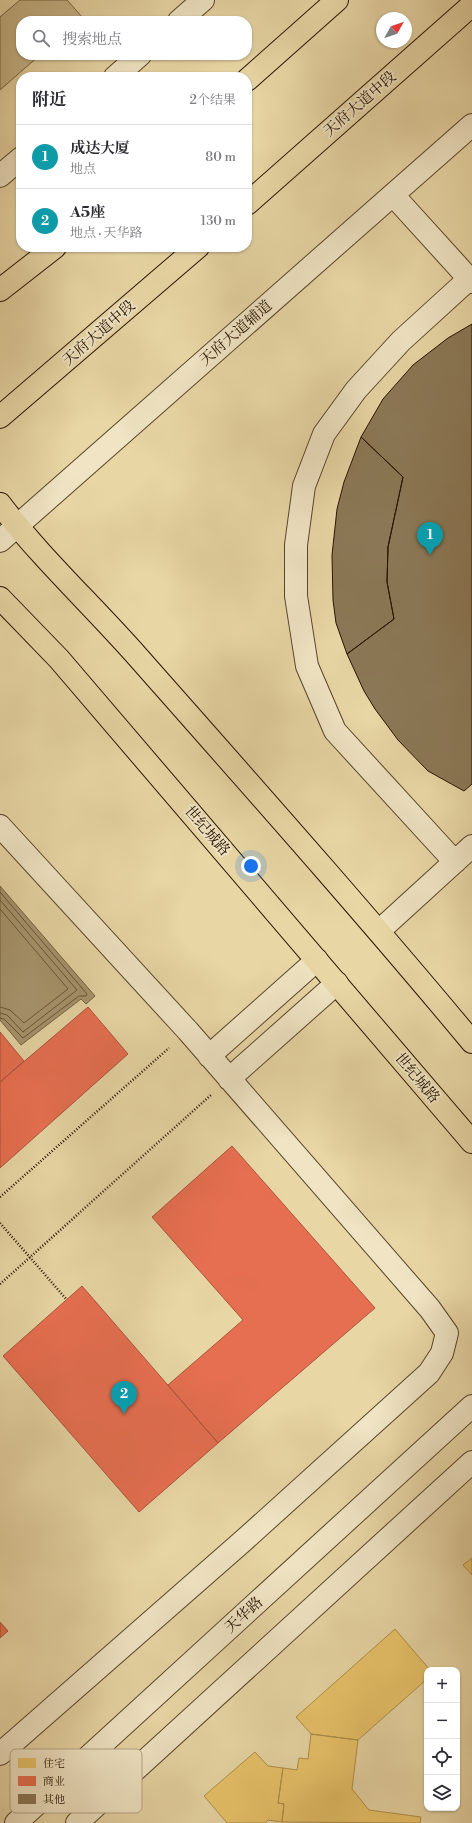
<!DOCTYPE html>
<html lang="zh">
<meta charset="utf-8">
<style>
body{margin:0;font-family:"Libre Bodoni","Noto Serif SC",serif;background:#f2f2f3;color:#2b2b33}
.controls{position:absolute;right:12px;bottom:12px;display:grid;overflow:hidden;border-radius:8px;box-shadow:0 1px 3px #0004}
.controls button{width:36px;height:36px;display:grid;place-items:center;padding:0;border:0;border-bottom:1px solid #e1e1e2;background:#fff;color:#2b2b33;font:20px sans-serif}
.compass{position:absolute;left:376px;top:12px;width:36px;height:36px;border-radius:50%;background:#fff;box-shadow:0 1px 3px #0004;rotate:50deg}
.you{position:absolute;left:251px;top:866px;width:14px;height:14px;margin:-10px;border:3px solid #fff;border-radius:50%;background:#1a73e8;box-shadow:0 0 0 6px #1a73e833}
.badge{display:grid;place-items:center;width:26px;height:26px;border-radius:50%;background:#0f766e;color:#fff;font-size:13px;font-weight:700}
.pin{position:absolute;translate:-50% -33px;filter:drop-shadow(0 1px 2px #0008)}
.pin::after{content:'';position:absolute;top:21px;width:14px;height:12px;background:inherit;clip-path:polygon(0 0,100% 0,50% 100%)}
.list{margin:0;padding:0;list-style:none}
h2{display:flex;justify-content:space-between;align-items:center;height:52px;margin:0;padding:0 16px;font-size:17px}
h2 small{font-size:13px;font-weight:400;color:#7c7c81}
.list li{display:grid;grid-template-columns:26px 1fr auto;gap:12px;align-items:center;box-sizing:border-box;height:64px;padding:0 16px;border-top:1px solid #e1e1e2}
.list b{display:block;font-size:15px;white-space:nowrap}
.list p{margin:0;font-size:13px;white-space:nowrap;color:#7c7c81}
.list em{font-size:13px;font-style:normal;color:#7c7c81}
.icon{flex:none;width:22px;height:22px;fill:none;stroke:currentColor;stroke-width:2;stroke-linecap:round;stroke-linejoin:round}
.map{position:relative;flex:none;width:472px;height:1823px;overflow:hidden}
.search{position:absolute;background:#fff;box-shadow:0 1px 3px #0004;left:16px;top:16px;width:236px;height:44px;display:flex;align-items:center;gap:10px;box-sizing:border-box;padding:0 14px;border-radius:16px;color:#7c7c81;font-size:15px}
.panel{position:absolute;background:#fff;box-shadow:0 1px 3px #0004;left:16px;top:72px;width:236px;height:180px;border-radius:16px}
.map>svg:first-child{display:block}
</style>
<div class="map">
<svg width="472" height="1823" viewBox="0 0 472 1823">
<rect width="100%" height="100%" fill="#e8d6a5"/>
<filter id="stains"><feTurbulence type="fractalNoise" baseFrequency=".005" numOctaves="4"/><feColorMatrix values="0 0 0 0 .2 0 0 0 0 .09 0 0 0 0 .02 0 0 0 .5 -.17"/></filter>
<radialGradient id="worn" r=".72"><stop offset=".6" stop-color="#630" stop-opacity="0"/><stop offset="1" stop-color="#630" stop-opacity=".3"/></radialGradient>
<path fill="#c7b589" stroke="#776444" d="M20,0H67L83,18L80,21H21V55H40L0,90V17Z"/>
<path fill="#a6946d" stroke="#736041" d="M0,886L95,996L86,1004L81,999L21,1045L0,1020Z"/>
<path fill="#e9c46a" stroke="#af8f4a" d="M472,1558V1575L463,1565Z
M395,1629L430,1670H427V1679L358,1740L311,1734L296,1717Z
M311,1734L358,1740L352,1789L369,1810L421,1817L420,1823L282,1822L284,1804L278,1803L283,1768L297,1770L299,1758L308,1759Z
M255,1752L268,1766L283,1768L278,1803L284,1804L282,1822L268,1820L265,1823H227L204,1796Z"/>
<path fill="#e76f51" stroke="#ad5339" d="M88,1007L128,1054L0,1168V1082Z
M0,1032L24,1061L0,1082Z
M232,1146L375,1308L218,1443L168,1385L243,1320L152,1217Z
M82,1286L218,1443L139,1512L3,1356Z
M0,1622L8,1631L0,1638Z"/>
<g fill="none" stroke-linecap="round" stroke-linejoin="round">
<path stroke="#665436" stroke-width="1" d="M0,892L87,994L86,996H79L23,1038L4,1019L0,1018
M0,900L77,990L23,1032L7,1015L0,1013
M0,909L68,989L24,1023L10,1010L0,1007"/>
</g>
<path fill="#8b7856" stroke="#271300" d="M472,324V784L464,791L428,771L398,740L375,709L364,691L347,654L394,619L387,582L388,547L403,477L361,437L383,399L413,365L448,338Z
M361,437L403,477L388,547L387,582L394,619L347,654L336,623L333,600L332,555L337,509L344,482Z"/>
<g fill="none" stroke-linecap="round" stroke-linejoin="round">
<g stroke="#574429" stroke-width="24">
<path id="minor" d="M179,21L203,0
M115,77L140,55
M0,176L21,158
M393,195L472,282
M0,541L472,125
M0,826L188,1031L430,1309L447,1333L442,1353L429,1373L243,1541L0,1754
M455,862L335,731L307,666L296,596V545L304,486L324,434L356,390L401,341L469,279
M379,931L472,846
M209,1056L317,960
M229,1079L337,983
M16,1823L472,1406
M77,1823L472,1462"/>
</g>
<g stroke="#271300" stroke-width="24">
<path id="major" d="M247,80L337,0
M247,204L472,5
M0,290L55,247
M0,417L198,247
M0,504C41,558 92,605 137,656C250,784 363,911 472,1042
M0,598L59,659L472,1142"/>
</g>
<path stroke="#271300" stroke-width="2.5" stroke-dasharray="1 2" stroke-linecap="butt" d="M0,1197L169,1048
M0,1284L211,1095"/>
<use href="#minor" stroke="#f0e4c4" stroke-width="22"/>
<use href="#major" stroke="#e8d6a5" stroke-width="22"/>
<path stroke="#271300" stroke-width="2.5" stroke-dasharray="1 2" stroke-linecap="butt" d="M0,1223L67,1300"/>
</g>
<g text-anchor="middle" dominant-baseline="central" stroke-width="4" stroke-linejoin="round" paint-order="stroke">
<g font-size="15" fill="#271300" stroke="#f0e4c4">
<text transform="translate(360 104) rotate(-41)">天府大道中段</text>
<text transform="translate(99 333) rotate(-41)">天府大道中段</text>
<text transform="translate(236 333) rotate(-41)">天府大道辅道</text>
<text transform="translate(207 831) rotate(49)">世纪城路</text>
<text transform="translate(417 1078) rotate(50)">世纪城路</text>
<text transform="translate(244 1615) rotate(-42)">天华路</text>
</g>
</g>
<rect x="10" y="1749" width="132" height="64" rx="6" fill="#f0e4c4" stroke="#b4a589" stroke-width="1"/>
<rect x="18" y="1758" width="18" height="10" fill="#e9c46a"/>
<rect x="18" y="1776" width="18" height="10" fill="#e76f51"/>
<rect x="18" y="1794" width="18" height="10" fill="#8b7856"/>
<g font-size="11" fill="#271300">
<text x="43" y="1767">住宅</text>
<text x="43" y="1785">商业</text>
<text x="43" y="1803">其他</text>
</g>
<rect width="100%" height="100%" filter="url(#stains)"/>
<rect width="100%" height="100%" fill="url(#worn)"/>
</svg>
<div class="controls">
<button>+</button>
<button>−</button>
<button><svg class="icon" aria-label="locate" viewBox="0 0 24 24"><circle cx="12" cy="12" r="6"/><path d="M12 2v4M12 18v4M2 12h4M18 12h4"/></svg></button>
<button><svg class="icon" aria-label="layers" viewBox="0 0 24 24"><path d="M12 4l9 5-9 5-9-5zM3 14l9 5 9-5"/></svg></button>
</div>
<svg class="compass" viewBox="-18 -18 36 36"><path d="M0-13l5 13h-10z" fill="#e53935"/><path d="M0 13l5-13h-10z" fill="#7c7c81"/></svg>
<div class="you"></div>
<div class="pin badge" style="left:430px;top:555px;background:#0f9aa8">1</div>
<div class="pin badge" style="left:124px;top:1414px;background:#0f9aa8">2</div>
<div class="search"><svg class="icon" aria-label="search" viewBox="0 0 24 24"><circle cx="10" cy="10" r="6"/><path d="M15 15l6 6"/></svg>搜索地点</div>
<section class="panel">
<h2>附近<small>2个结果</small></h2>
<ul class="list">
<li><span class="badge" style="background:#0f9aa8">1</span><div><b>成达大厦</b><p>地点</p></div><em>80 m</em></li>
<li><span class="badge" style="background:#0f9aa8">2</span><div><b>A5座</b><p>地点 · 天华路</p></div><em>130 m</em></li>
</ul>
</section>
</div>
